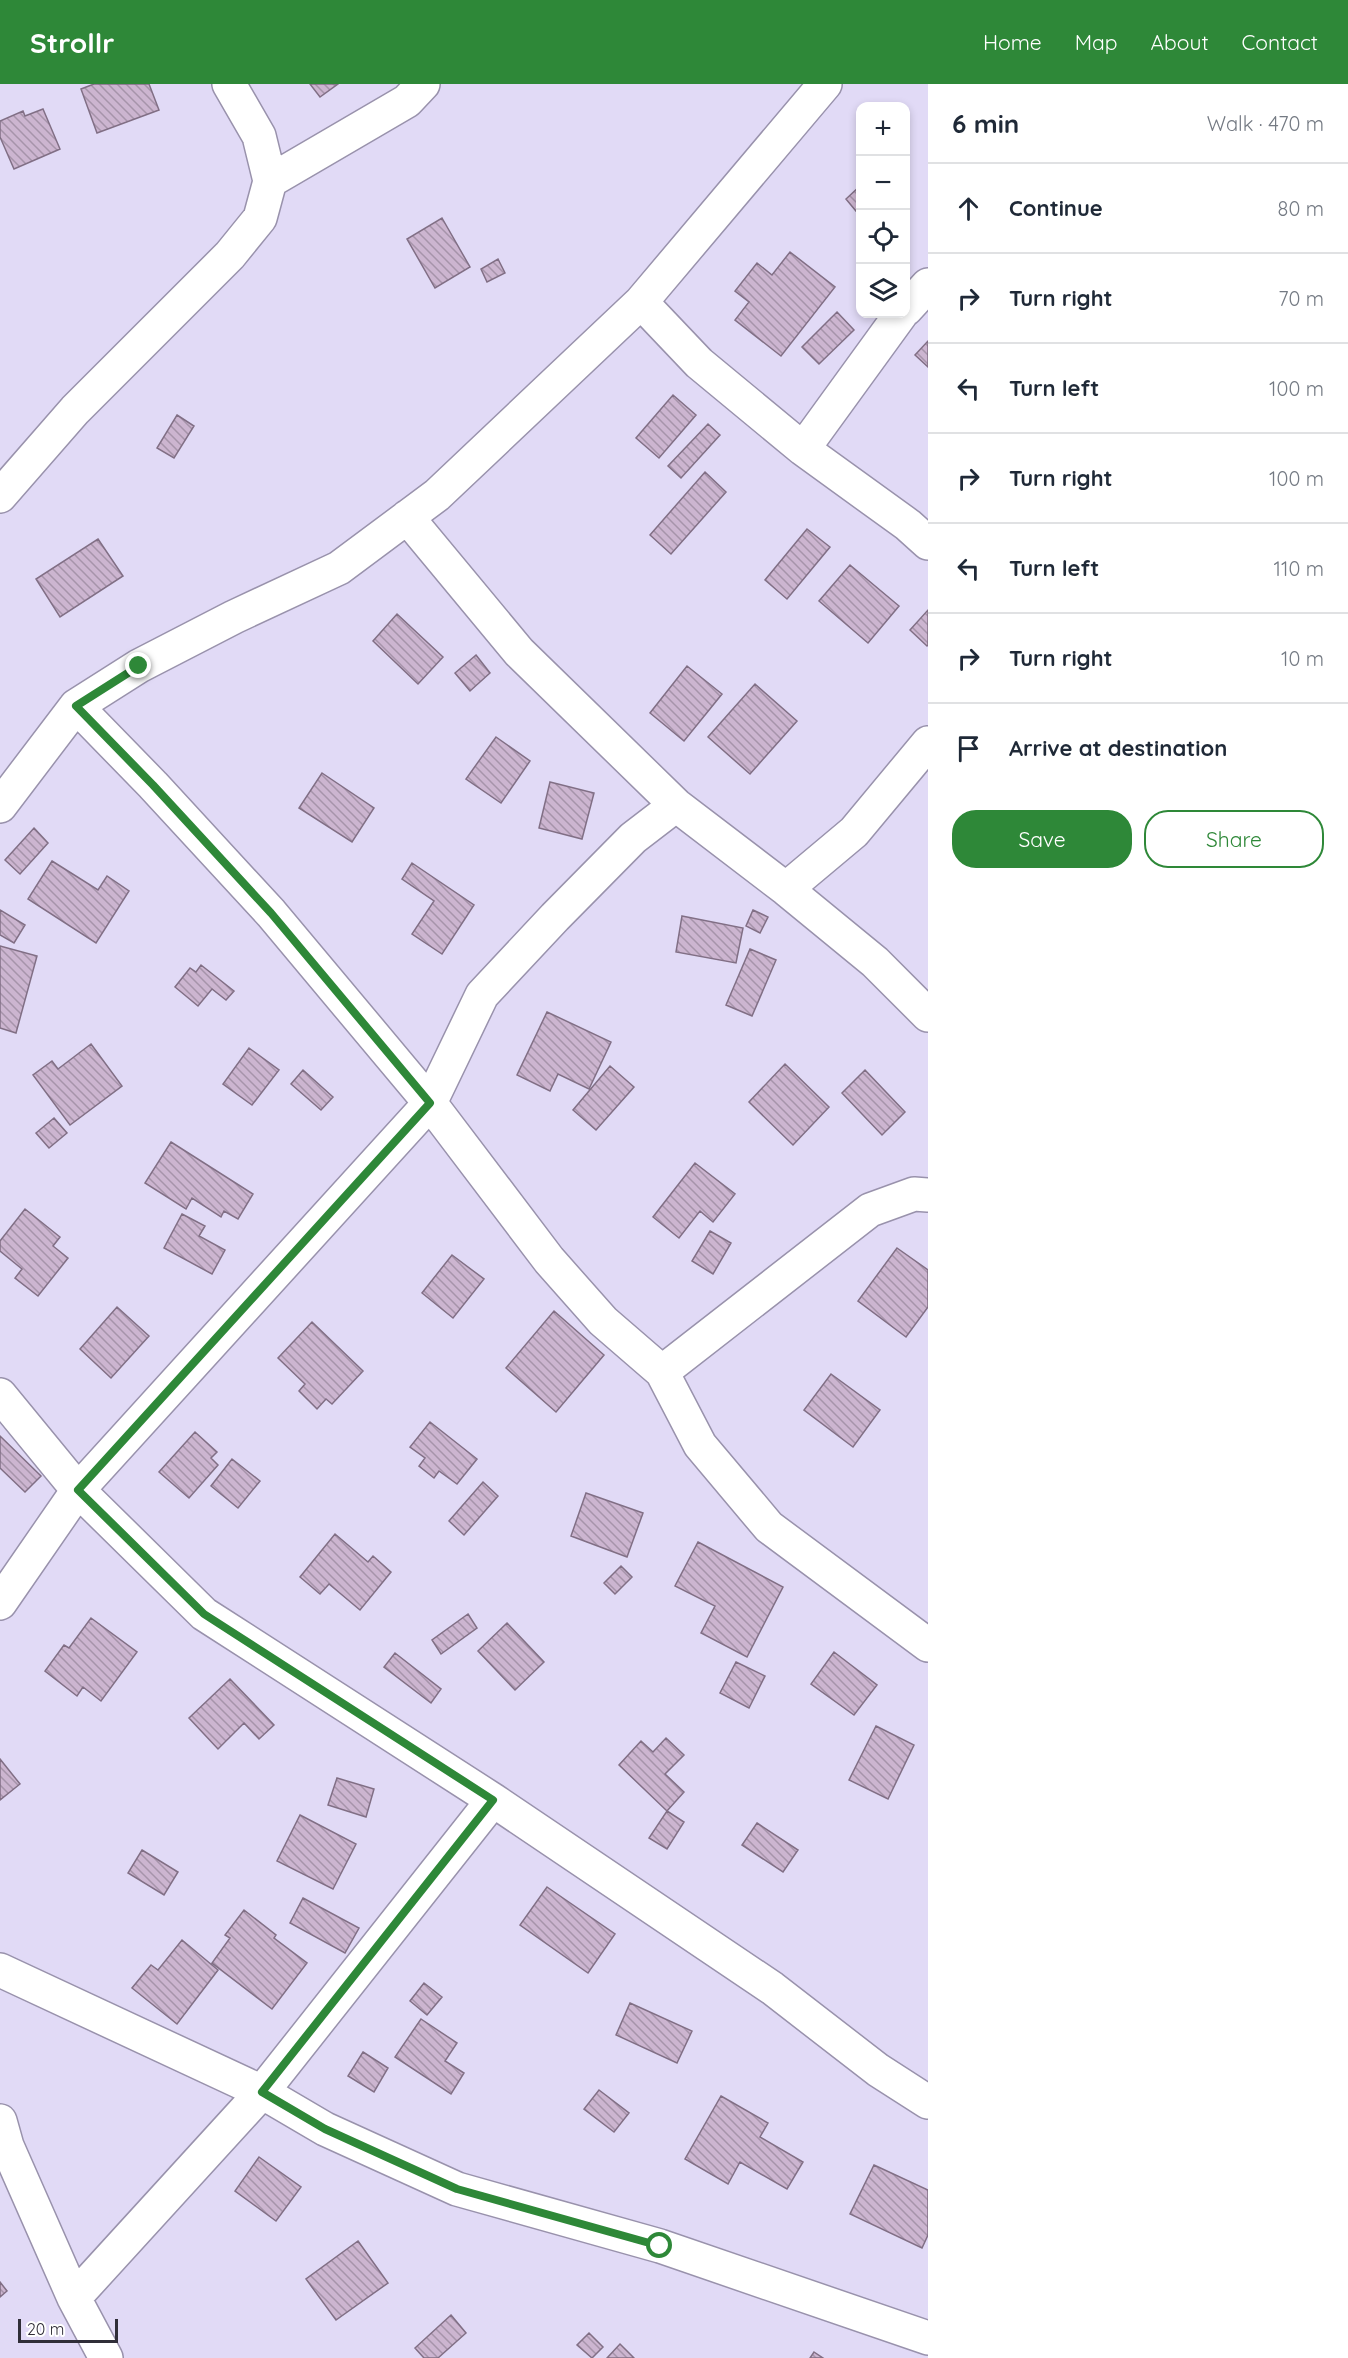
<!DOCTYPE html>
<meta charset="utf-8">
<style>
body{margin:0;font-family:Quicksand,sans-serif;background:#f2f2f3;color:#1f2937}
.controls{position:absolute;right:18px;top:18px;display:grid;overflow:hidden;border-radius:12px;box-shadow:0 3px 9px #0003}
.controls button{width:54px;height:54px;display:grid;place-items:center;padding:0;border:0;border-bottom:2px solid #e0e1e3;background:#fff;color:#1f2937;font:30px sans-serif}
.scale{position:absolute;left:18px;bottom:15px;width:100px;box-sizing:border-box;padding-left:6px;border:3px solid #302e38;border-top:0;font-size:16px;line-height:21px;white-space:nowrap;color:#302e38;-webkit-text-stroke:4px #fff;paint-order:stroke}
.stop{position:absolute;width:18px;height:18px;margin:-14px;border:4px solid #2e8838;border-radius:50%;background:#fff}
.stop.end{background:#2e8838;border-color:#fff;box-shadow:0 2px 6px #0008}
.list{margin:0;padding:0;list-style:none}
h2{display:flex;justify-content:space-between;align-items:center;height:78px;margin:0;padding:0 24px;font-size:26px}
h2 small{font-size:20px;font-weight:400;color:#747a83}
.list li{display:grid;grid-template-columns:39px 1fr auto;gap:18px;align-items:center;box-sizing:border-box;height:90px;padding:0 24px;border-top:2px solid #e0e1e3}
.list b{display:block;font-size:22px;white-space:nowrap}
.list em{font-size:20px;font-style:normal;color:#747a83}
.actions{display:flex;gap:12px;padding:18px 24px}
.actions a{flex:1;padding:14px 0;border:2px solid #2e8838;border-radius:24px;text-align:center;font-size:21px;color:#2e8838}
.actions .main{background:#2e8838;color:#fff}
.icon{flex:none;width:33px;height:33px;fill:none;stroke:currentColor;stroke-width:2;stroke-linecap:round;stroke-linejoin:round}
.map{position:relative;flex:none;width:928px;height:2274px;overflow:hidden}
header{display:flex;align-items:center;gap:36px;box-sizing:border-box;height:84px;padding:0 30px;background:#2e8838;color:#fff}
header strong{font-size:28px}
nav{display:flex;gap:33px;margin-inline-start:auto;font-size:21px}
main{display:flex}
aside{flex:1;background:#fff}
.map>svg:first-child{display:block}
</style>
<header>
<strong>Strollr</strong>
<nav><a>Home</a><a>Map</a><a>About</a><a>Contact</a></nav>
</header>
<main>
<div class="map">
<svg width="928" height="2274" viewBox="0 0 928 2274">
<defs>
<pattern id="building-back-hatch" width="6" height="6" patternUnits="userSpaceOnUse" patternTransform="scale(1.5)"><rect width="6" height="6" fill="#ccb5d0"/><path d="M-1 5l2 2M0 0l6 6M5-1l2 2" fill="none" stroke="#a694aa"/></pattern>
</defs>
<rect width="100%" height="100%" fill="#e1daf6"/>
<path fill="url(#building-back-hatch)" stroke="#816f85" stroke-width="1.5" d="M94,0H149L159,26L97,49L81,5Z
M310,0H338L320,13Z
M43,25L60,65L14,85L0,53V37L23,27L25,32Z
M860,102V132L846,115Z
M442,134L470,183L435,204L407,155Z
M790,168L835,203L781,272L735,236L749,218L735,207L757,179L772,191Z
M498,175L505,189L487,198L481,185Z
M837,228L854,246L819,280L802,263Z
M928,257V283L915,271Z
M673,311L696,331L659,374L636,354Z
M177,331L194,342L174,374L157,364Z
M708,340L720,351L681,394L668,382Z
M705,388L726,408L671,470L650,451Z
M807,445L830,463L787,515L765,496Z
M98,455L123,492L60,533L36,495Z
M850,481L899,522L868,559L819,517Z
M928,526V561L927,562L910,546Z
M397,530L443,573L418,600L373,557Z
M476,571L490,589L470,607L455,589Z
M687,582L722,610L684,657L650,629Z
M755,600L797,637L750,690L708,653Z
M496,653L530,677L501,719L466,695Z
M322,689L374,724L352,758L299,724Z
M550,698L594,709L582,755L539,744Z
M34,744L48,759L20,790L5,776Z
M52,777L98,806L107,792L129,807L96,859L28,815Z
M412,779L474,821L442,870L412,850L434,817L402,795Z
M0,826L25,841L14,859L0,851Z
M753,826L768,833L760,849L746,842Z
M682,832L743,844L736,879L676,868Z
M0,862L37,872L16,949L0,944Z
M750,865L776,876L752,932L726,921Z
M201,881L234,907L226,916L212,905L198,922L175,903L190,884L196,888Z
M547,928L611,958L589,1005L558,990L550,1007L517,991Z
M91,960L122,1002L70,1041L33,991L52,977L58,985Z
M249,964L279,986L252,1021L223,1000Z
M785,980L829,1023L793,1061L749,1018Z
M610,982L634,1003L596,1046L573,1026Z
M303,986L333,1013L321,1026L291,1000Z
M865,986L905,1028L882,1051L842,1009Z
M54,1034L67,1049L49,1064L36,1049Z
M171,1058L253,1110L238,1135L224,1127L221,1133L192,1114L186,1125L145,1099Z
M695,1079L735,1110L713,1138L700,1127L679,1154L653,1133Z
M25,1125L60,1153L53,1162L68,1174L38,1212L15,1194L22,1185L0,1167V1157Z
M182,1130L205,1142L199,1152L225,1166L212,1190L164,1164Z
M710,1147L731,1159L713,1190L692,1177Z
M897,1164L928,1186V1223L906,1253L858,1217Z
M452,1171L484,1195L453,1234L422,1209Z
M117,1223L149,1252L111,1294L80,1265Z
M554,1227L604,1271L556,1328L506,1284Z
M312,1238L363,1287L332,1320L326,1315L317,1325L299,1307L305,1300L278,1274Z
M831,1290L880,1326L853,1363L804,1326Z
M430,1338L477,1375L457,1400L439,1387L434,1394L419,1382L425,1374L410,1363Z
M195,1348L217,1368L211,1374L218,1381L189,1414L159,1388Z
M0,1352L41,1392L25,1408L0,1384Z
M232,1375L260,1397L238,1424L211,1402Z
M483,1398L498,1412L464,1451L449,1437Z
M586,1409L643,1429L627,1473L571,1452Z
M335,1450L368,1478L373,1472L391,1488L360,1526L329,1500L320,1510L300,1493Z
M698,1458L783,1503L747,1573L701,1549L715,1522L675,1502Z
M621,1482L632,1493L615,1510L604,1499Z
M468,1530L477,1544L441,1570L432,1556Z
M91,1534L137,1568L101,1617L83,1603L77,1612L45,1587L64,1561L69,1564Z
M507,1539L544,1578L515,1606L478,1567Z
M834,1568L877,1601L854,1631L811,1600Z
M395,1569L441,1605L431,1619L384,1583Z
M736,1578L765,1592L749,1624L720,1609Z
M230,1595L274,1641L259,1655L244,1639L218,1665L189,1634Z
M876,1642L914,1661L888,1715L849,1696Z
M666,1654L684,1671L665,1690L684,1708L667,1727L619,1681L641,1657L653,1668Z
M0,1675L20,1700L0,1716Z
M337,1694L374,1705L366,1733L328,1721Z
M667,1727L684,1738L667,1765L649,1754Z
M300,1731L356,1760L333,1805L277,1777Z
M757,1739L798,1766L783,1788L742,1761Z
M142,1766L178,1788L164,1811L128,1789Z
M547,1803L615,1850L588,1889L520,1841Z
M303,1814L359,1844L345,1869L290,1839Z
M244,1826L276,1851L274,1854L307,1879L272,1925L212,1879L230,1854L225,1851Z
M182,1856L218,1886L177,1940L132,1904L151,1881L158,1886Z
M424,1899L442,1913L427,1931L410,1917Z
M630,1919L692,1947L677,1979L616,1951Z
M421,1935L457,1959L445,1977L464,1989L451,2010L395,1973Z
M363,1968L388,1984L374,2008L348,1992Z
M599,2006L629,2029L614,2048L584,2025Z
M721,2012L768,2039L760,2053L803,2078L787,2105L740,2078L728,2100L685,2075Z
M259,2073L301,2103L276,2137L235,2107Z
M874,2081L928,2106V2151L922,2164L850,2130Z
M358,2157L388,2199L336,2236L306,2195Z
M0,2198L7,2207L0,2213Z
M451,2231L466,2249L438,2274H424L415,2264Z
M589,2249L603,2263L592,2274L577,2261Z
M620,2260L634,2274H607Z
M814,2268L823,2274H810Z"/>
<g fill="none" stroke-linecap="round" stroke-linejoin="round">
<g stroke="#9992ac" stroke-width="36">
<path id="minor" d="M270,97L407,17L423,0
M641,218L699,279L803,365L908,441L928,459
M906,225L928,201
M803,365L901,230
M0,412L75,326L230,171L260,134L270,97L259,52L229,0
M407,433L519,568L676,721L786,805L875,878L928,931
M76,622L153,701L271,829L430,1019L549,1176L603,1237L662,1288L700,1361L769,1443L928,1561
M0,722L76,622L139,582L234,533L339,484L437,411L641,218L825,0
M786,805L854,748L928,659
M662,1288L870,1126L914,1110L928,1111
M0,1311L78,1406L204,1530L493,1716L772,1904L878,1986L928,2018
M0,1519L78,1406L430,1019L482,911L555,833L633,754L676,721
M0,1886L262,2008L325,2045L457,2105L660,2162L928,2254
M0,2037L7,2062L74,2214L106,2274
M74,2214L262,2008L493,1716"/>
</g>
<use href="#minor" stroke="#fff" stroke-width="33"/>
</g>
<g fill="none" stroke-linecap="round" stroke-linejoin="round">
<path stroke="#2e8838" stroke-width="8" d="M139,582L76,622L153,701L271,829L430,1019L78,1406L204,1530L493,1716L262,2008L325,2045L457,2105L660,2162"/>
</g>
</svg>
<div class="controls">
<button>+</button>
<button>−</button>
<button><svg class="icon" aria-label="locate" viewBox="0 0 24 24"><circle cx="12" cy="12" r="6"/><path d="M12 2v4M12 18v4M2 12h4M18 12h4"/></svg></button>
<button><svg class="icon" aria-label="layers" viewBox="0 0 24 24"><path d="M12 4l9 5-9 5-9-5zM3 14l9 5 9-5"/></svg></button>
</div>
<div class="scale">20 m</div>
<div class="stop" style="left:660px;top:2162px"></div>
<div class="stop end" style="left:139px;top:582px"></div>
</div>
<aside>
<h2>6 min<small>Walk · 470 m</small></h2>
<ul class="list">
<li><svg class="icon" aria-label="ahead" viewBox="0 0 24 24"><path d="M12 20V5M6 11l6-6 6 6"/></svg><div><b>Continue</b></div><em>80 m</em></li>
<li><svg class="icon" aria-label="right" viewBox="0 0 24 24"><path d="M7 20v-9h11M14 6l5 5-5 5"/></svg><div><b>Turn right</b></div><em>70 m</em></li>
<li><svg class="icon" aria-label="left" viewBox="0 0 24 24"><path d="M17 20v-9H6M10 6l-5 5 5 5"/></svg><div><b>Turn left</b></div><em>100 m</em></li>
<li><svg class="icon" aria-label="right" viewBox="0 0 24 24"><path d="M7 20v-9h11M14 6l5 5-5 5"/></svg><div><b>Turn right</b></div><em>100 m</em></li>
<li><svg class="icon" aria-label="left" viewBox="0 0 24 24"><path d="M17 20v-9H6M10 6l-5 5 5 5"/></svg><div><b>Turn left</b></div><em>110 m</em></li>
<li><svg class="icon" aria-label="right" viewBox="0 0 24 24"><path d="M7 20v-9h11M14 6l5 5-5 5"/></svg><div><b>Turn right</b></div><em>10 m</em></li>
<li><svg class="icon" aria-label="arrive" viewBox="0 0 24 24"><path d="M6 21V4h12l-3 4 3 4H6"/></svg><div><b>Arrive at destination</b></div></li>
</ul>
<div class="actions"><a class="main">Save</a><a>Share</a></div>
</aside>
</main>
